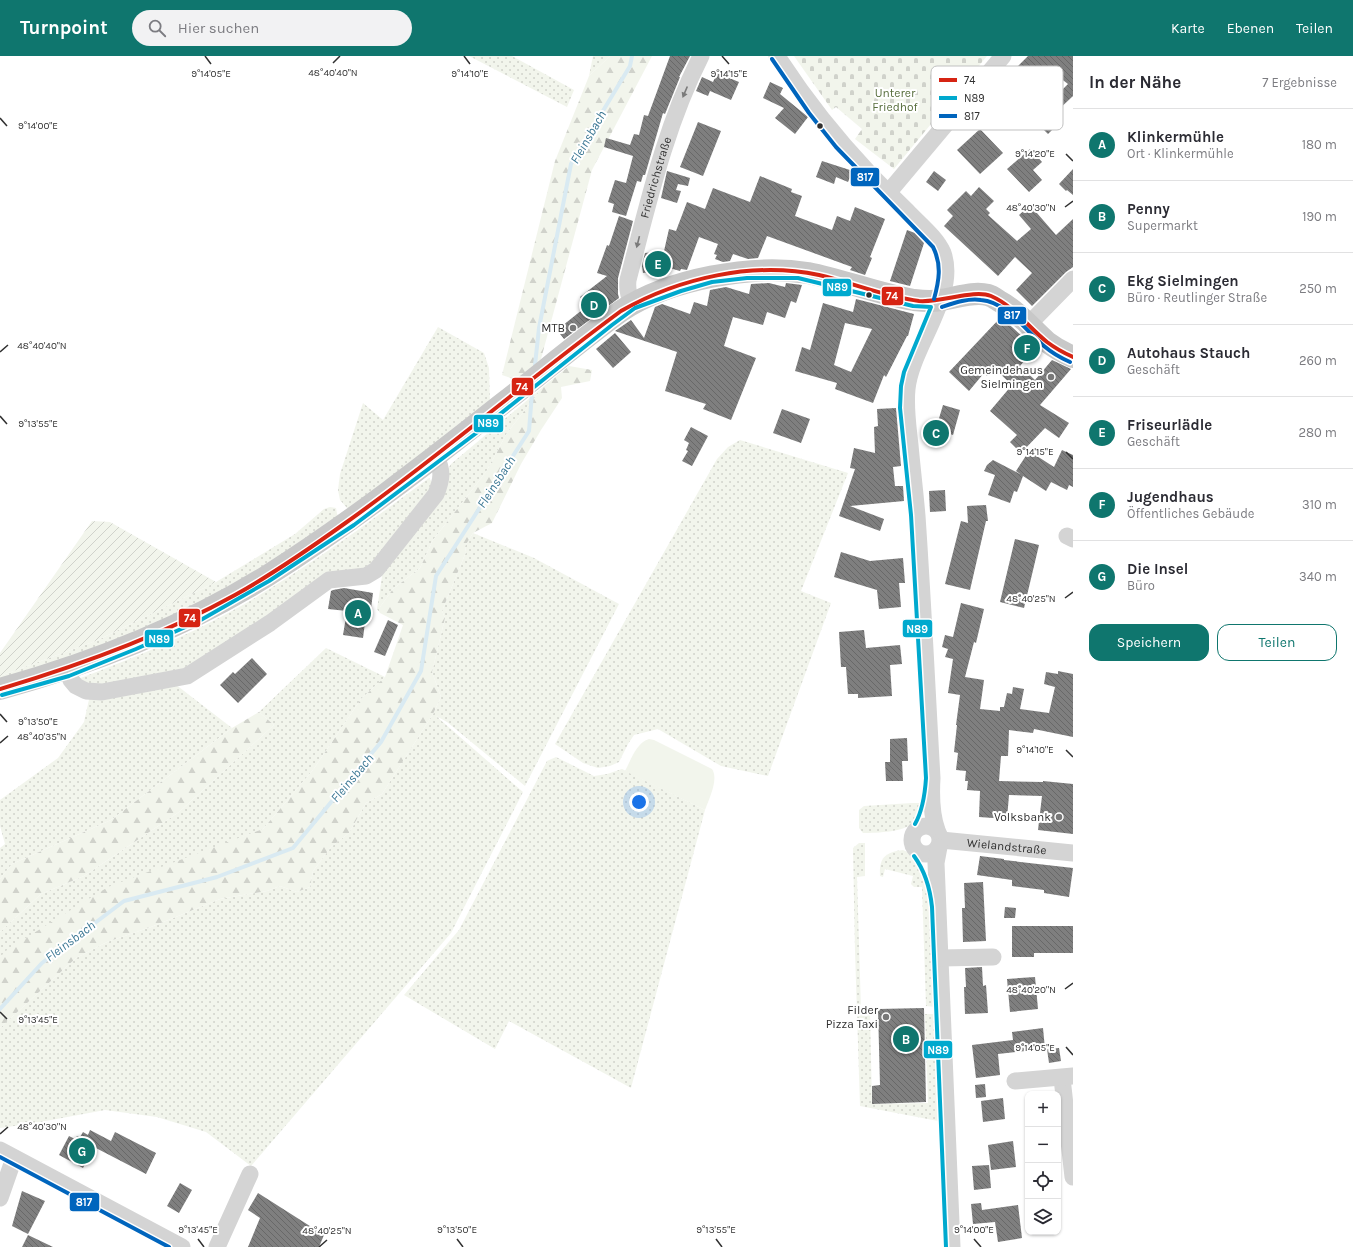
<!DOCTYPE html>
<html lang="de">
<meta charset="utf-8">
<style>
body{margin:0;font-family:Karla,sans-serif;background:#f2f2f3;color:#2b2b33}
.controls{position:absolute;right:12px;bottom:12px;display:grid;overflow:hidden;border-radius:8px;box-shadow:0 1px 3px #0004}
.controls button{width:36px;height:36px;display:grid;place-items:center;padding:0;border:0;border-bottom:1px solid #e1e1e2;background:#fff;color:#2b2b33;font:20px sans-serif}
.you{position:absolute;left:639px;top:746px;width:14px;height:14px;margin:-10px;border:3px solid #fff;border-radius:50%;background:#1a73e8;box-shadow:0 0 0 6px #1a73e833}
.badge{display:grid;place-items:center;width:26px;height:26px;border-radius:50%;background:#0f766e;color:#fff;font-size:13px;font-weight:700}
.pin{position:absolute;translate:-50% -50%;border:2px solid #fff;box-shadow:0 1px 4px #0006}
.list{margin:0;padding:0;list-style:none}
h2{display:flex;justify-content:space-between;align-items:center;height:52px;margin:0;padding:0 16px;font-size:17px}
h2 small{font-size:13px;font-weight:400;color:#7c7c81}
.list li{display:grid;grid-template-columns:26px 1fr auto;gap:12px;align-items:center;box-sizing:border-box;height:72px;padding:0 16px;border-top:1px solid #e1e1e2}
.list b{display:block;font-size:15px;white-space:nowrap}
.list p{margin:0;font-size:13px;white-space:nowrap;color:#7c7c81}
.list em{font-size:13px;font-style:normal;color:#7c7c81}
.actions{display:flex;gap:8px;padding:12px 16px}
.actions a{flex:1;padding:9px 0;border:1px solid #0f766e;border-radius:12px;text-align:center;font-size:14px;color:#0f766e}
.actions .main{background:#0f766e;color:#fff}
.icon{flex:none;width:22px;height:22px;fill:none;stroke:currentColor;stroke-width:2;stroke-linecap:round;stroke-linejoin:round}
.map{position:relative;flex:none;width:1073px;height:1191px;overflow:hidden}
header{display:flex;align-items:center;gap:24px;box-sizing:border-box;height:56px;padding:0 20px;background:#0f766e;color:#fff}
header strong{font-size:19px}
nav{display:flex;gap:22px;margin-inline-start:auto;font-size:14px}
.search{width:280px;height:36px;background:#f2f2f3;display:flex;align-items:center;gap:10px;box-sizing:border-box;padding:0 14px;border-radius:22px;color:#7c7c81;font-size:15px}
main{display:flex}
aside{flex:1;background:#fff}
.map>svg:first-child{display:block}
</style>
<header>
<strong>Turnpoint</strong>
<div class="search"><svg class="icon" aria-label="search" viewBox="0 0 24 24"><circle cx="10" cy="10" r="6"/><path d="M15 15l6 6"/></svg>Hier suchen</div>
<nav><a>Karte</a><a>Ebenen</a><a>Teilen</a></nav>
</header>
<main>
<div class="map">
<svg width="1073" height="1191" viewBox="0 0 1073 1191">
<defs>
<pattern id="grass-dots" width="8" height="8" patternUnits="userSpaceOnUse"><rect width="8" height="8" fill="#f2f5ec"/><path d="M2 2h.1M6 6h.1" fill="none" stroke="#d0d2cb" stroke-width="1.8" stroke-linecap="round"/></pattern>
<pattern id="forest-firs" width="22" height="20" patternUnits="userSpaceOnUse"><rect width="22" height="20" fill="#f2f5ec"/><path d="M5 1l3.5 6h-7zM16 11l3.5 6h-7z" fill="#d0d2cb"/></pattern>
<pattern id="cemetery-stones" width="16" height="16" patternUnits="userSpaceOnUse"><rect width="16" height="16" fill="#f2f5ec"/><path d="M2 7V4a2 2 0 0 1 4 0v3zM10 15v-3a2 2 0 0 1 4 0v3z" fill="#d0d2cb"/></pattern>
<pattern id="garden-furrows" width="10" height="10" patternUnits="userSpaceOnUse"><rect width="10" height="10" fill="#f2f5ec"/><path d="M-1 1l2-2M0 10L10 0M9 11l2-2" fill="none" stroke="#d0d2cb"/></pattern>
<pattern id="building-back-hatch" width="6" height="6" patternUnits="userSpaceOnUse"><rect width="6" height="6" fill="#7f7f7f"/><path d="M-1 5l2 2M0 0l6 6M5-1l2 2" fill="none" stroke="#686868"/></pattern>
</defs>
<rect width="100%" height="100%" fill="#fff"/>
<path fill="url(#grass-dots)" d="M469,0H512L574,34L567,51Z
M593,0H610L589,20Z
M438,271L484,297L489,312L490,346L354,452H347L340,444L338,434L340,418L363,347L383,364Z
M543,331L507,377L486,416L433,484L420,512L393,533L380,551V557L377,553L383,514L451,408Z
M740,384L848,417L801,535L831,547L768,720L721,710L658,673L634,679L628,688L619,706L610,710L598,712L583,707L555,688L717,403L728,391Z
M429,422L432,426L431,433L366,514L331,519L185,616L101,633L78,623C134,602 190,579 241,550C307,512 368,467 429,422Z
M330,451L336,452L338,463L227,533L137,579L0,626V620L98,584L216,526L295,478L324,453Z
M473,477L534,502L619,548L525,730L447,666L436,660L523,736L451,877L251,1110L206,1076L157,1061L105,1054L35,1067L0,1072V972L76,902L107,886L151,871L220,843L267,835L280,830L297,836L310,831L313,815L331,791L349,777L366,747L382,738L433,658L441,641L432,616L445,562L442,555L466,496L465,490Z
M326,592L385,621L361,643L313,714L263,773L227,787L0,901V876L41,838L84,820L179,756L274,669L259,656Z
M175,628L232,672L111,764L12,808L0,823V792L5,788L0,770V744L58,702L84,666L90,639Z
M556,701L594,720L607,718L622,713L705,754L631,1032L509,965L495,993L404,939L459,874L547,705Z
M912,747H922C921,753 920,760 916,765C906,776 877,777 863,777L859,772V754L864,750Z
M859,787H865V820L857,821L861,954H870L872,1048L928,1047L925,958H935L938,1065L860,1050L855,895L853,792Z
M903,794C907,796 913,798 916,802C936,827 933,917 935,951L926,950L922,831H914L911,828L913,820L885,813L883,821L880,820C879,802 885,796 903,794Z"/>
<path fill="url(#forest-firs)" d="M610,0H652L592,114L541,303L516,324L502,319L555,105L589,20Z
M569,310L592,314L590,325L561,331L562,342L541,374L521,408L492,467L473,477L465,490L466,496L442,555L445,562L432,616L441,641L433,658L382,738L366,747L349,777L331,791L313,815L310,831L297,836L280,830L267,835L220,843L151,871L107,886L76,902L0,972V901L8,893L108,831L263,773L313,714L361,643L385,621L403,569L380,557V551L393,533L420,512L433,484L486,416L507,377L543,331Z
M259,656L274,669L179,756L84,820L41,838L0,876V823L12,808L111,764L232,672Z"/>
<path fill="url(#cemetery-stones)" d="M794,0H987L894,113L855,83L862,73L836,51L832,54Z"/>
<path fill="url(#garden-furrows)" d="M92,465L110,466L216,526L98,584L0,620V597Z"/>
<path fill="#f2f5ec" d="M649,683L654,684L712,713C719,723 709,743 705,754L625,715C631,704 636,687 649,683Z"/>
<g fill="none" stroke-linecap="round" stroke-linejoin="round">
<path stroke="#d9eaf2" stroke-width="4" d="M535,309L539,272L571,108L630,10L632,0
M0,953L42,907L124,845L217,821L293,792L381,686L421,615L436,520L529,375L532,337"/>
</g>
<path fill="url(#building-back-hatch)" fill-rule="evenodd" d="M670,0H690L679,21H680L665,58L663,57L645,119H643L641,126L637,125L626,160L612,156L614,148L608,146L615,124L626,127L633,100L604,91L606,82L630,89L634,78L639,79L644,59L648,60Z
M1028,0H1073V40L1056,56L1063,63L1048,78L1035,65L1043,56L1042,54L1068,28L1051,15L1048,18L1046,15L1025,37L1023,34L1001,57L1002,58L985,74L970,58L992,39L990,36L1007,19L1008,20Z
M717,17L739,26L731,44L710,35L708,40L696,35L702,21L713,26Z
M770,26L783,32L780,38L808,61L795,78L775,62L784,52L763,42Z
M698,66L721,75L703,120L680,111Z
M980,73L1003,97L980,118L957,94Z
M1030,93L1042,106L1033,114L1042,124L1029,136L1007,113Z
M822,105L853,115L848,126L836,121L834,128L816,121Z
M1073,113V139L1067,134L1066,135L1059,128Z
M667,115L690,122L688,130L678,128L676,134L681,135L677,147L661,142Z
M934,115L946,124L938,135L926,126Z
M760,120L792,133L791,136L802,140L795,160L832,174L837,160L850,165L855,151L885,163L870,201L872,202L865,219L850,214L852,211L767,180L758,202L748,203L733,198L730,205L723,206L715,203L717,199L714,198L718,188L699,181L687,214L681,213L680,215L673,213L643,217L642,210L645,197L664,195L669,173L676,175L687,146L705,153L713,132L750,146Z
M979,131L994,145L986,153L990,157L988,159L1017,185L1031,173L1019,159L1030,149L1056,179L1073,163V211L1066,216L1032,250L1016,234L1032,217L1015,201L998,220L944,170L953,160L947,154L966,135L971,140Z
M619,160L633,165L618,222V238L619,242L564,283L557,274L587,250L580,241L607,220L597,217L607,189L609,190Z
M907,174L915,177L924,187L910,230L890,225Z
M769,227L785,231L786,227L802,229L796,247L791,245L785,262L767,256L763,269L733,261L724,290L756,302L731,364L703,353L706,348L665,335L677,296L615,275L631,264L644,282L655,251L662,248L690,258L694,246L707,250L710,234L726,231L749,238L751,228Z
M856,243L914,258L908,280H907L886,321L884,319L873,347L835,333L837,327L795,315L802,291L810,294L823,247L853,256ZM845,267L872,273L851,316L834,309Z
M1001,261L1035,292L1020,310L1035,324L1052,304L1071,313L1040,349L1069,367L1059,382L1045,372L1021,397L1010,386L1017,379L990,355L1012,329L994,312L987,320L984,317L969,335L949,316Z
M615,277L631,296L613,312L596,293Z
M943,349L960,354L953,379L944,376L942,383L931,380L934,368L937,369Z
M896,352L901,410L893,411L895,430H903L904,445L850,450L884,463L880,475L839,460L855,413L850,412L854,392L875,397L874,371L878,370L877,353Z
M782,353L810,363L801,387L773,377Z
M691,371L708,380L692,410L682,405L688,395L686,394L689,387L684,384Z
M1062,394L1073,399V431L1069,429L1067,434L1051,426L1046,435L1023,420L1017,436L1014,435L1010,447L988,439L995,419L984,415L987,409L993,404L1020,418L1016,415L1029,395L1054,411Z
M945,434L946,455L930,456L929,435Z
M986,449L988,465H986L970,534L945,528L961,465L968,467L967,450Z
M1015,483L1039,489L1024,552L1000,546Z
M841,496L870,505L903,502L905,527H899L901,551L879,553L877,534L834,521Z
M344,532L373,537L370,560L366,559L363,582L343,579L347,555L328,553L331,535L333,534Z
M961,547L984,553L976,587L974,586L965,621L984,624L980,653L1000,655V651H1004L1007,637L1012,638L1013,631L1024,633L1020,653L1049,657L1055,631L1044,628L1046,616L1058,618V615L1073,618V681L1034,673L1033,677L1009,674L1008,700H1001L999,725L1043,726V725L1073,728V778L1038,774L1042,740L1009,739L1007,763L979,761L980,735L967,734L968,725H965L966,715L956,714L958,697L954,696L957,669H956L960,639L948,637L953,603L945,601L948,593L942,591L945,579L953,581Z
M388,564L398,569L385,600L374,596Z
M864,574L866,592L900,589L902,608L890,609L892,640L858,642V638H848L846,611H841L839,576Z
M252,602L267,618L238,647L220,629L233,616L235,618Z
M907,682L908,705H902L903,725H886L885,706H890V683Z
M980,800L1004,803V804L1073,812L1069,841L1044,837V834L1012,830V824L977,819Z
M983,826L986,885L963,886L962,852H965L964,827Z
M1005,851L1016,852L1015,862H1004Z
M1012,870H1073V897H1034V901H1012Z
M982,911L983,930L986,929L988,957L965,958L964,931H966L965,912Z
M1035,921L1038,953L1010,956L1007,923Z
M924,952L926,1046L872,1048V1030L880,1029L878,953Z
M1043,972L1045,993L998,998L1000,1019L976,1022L972,989L1013,984L1012,976Z
M1059,992L1061,1005L1049,1007L1047,993Z
M985,1028L986,1041L976,1042L975,1029Z
M1003,1042L1005,1063L983,1066L981,1045Z
M90,1074L111,1085L115,1076L156,1097L146,1118L94,1091L83,1112L59,1099L69,1080L75,1083L77,1080L80,1081L83,1076L88,1079Z
M1013,1085L1016,1111L991,1114L988,1089Z
M989,1109L991,1132L974,1134L972,1110Z
M180,1127L192,1134L179,1157L167,1150Z
M22,1135L45,1145L28,1178L12,1170Z
M258,1137L324,1179L319,1191H248L260,1162L248,1154Z
M981,1147L982,1154L1018,1149L1022,1182L998,1186L995,1166L973,1168L971,1148Z
M28,1179L53,1191H22Z"/>
<g fill="none" stroke-linecap="round" stroke-linejoin="round">
<g stroke="#d4d4d4" stroke-width="17">
<path d="M777,0C804,42 834,80 868,116C880,129 894,142 907,155C919,168 936,181 943,197C958,240 911,291 907,333C905,352 908,370 910,389C912,412 915,436 917,460C923,547 927,635 932,722C931,739 931,758 937,774"/>
<path d="M888,137L1003,0"/>
<path id="s1" d="M632,247C628,239 627,233 628,224C648,148 665,71 701,0"/>
<path d="M1029,268L1073,223"/>
<path d="M1067,480L1073,483"/>
<path d="M67,614L71,624L76,630L86,635L102,636L187,620L270,567L329,524L366,520L376,514L436,438C442,423 443,415 436,400"/>
<circle cx="926" cy="784" r="14"/>
<path id="s2" d="M941,784L1073,797"/>
<path d="M939,791L936,807L952,1191"/>
<path d="M941,902L993,901"/>
<path d="M1062,1022L1073,1121"/>
<path d="M1015,1025L1073,1020"/>
<path d="M0,1094L182,1191"/>
<path d="M0,1142L14,1102"/>
<path d="M217,1191L250,1118"/>
</g>
<path stroke="#c8c8c8" stroke-width="22" d="M0,633C93,607 185,571 267,520C349,468 426,408 502,348C542,317 581,284 621,255C669,223 752,208 808,217C844,224 878,238 914,244C922,245 932,246 941,244C956,242 973,235 988,239C992,240 996,243 999,245C1018,255 1031,272 1047,286C1055,292 1064,297 1073,301"/>
<g stroke="#fff" stroke-width="7">
<path id="bus-1" d="M0,633C81,609 161,580 235,539C273,518 309,493 344,468C439,401 527,324 621,255C679,222 753,205 819,219C853,227 885,241 919,245C941,247 974,233 991,240C1014,250 1028,271 1047,286C1055,292 1064,297 1073,301"/>
</g>
<g stroke="#fff" stroke-width="7">
<path id="bus-2" d="M2,639L69,620L136,593L199,565L269,525L354,469L475,378L612,269L635,252L681,235L712,226L747,222H798L913,250L931,251L904,316L901,330L900,352L911,459L926,722C925,738 923,754 915,768
M914,800C925,815 930,832 932,851L946,1191"/>
</g>
<g stroke="#fff" stroke-width="7">
<path id="bus-3" d="M772,3L809,57L836,91L933,191C942,209 939,225 934,243
M942,251C954,247 968,242 981,244C1007,246 1026,275 1044,290C1052,297 1061,302 1070,306
M0,1101L169,1191"/>
</g>
<use href="#bus-1" stroke="#d62413" stroke-width="4"/>
<use href="#bus-2" stroke="#00a9ce" stroke-width="4"/>
<use href="#bus-3" stroke="#0065bd" stroke-width="4"/>
</g>
<defs><path id="oneway-solid" d="M-6-.8H1V-3.2L6.5 0L1 3.2V.8H-6Z"/></defs>
<g fill="#7a7a7a">
<use href="#oneway-solid" transform="translate(685 36) rotate(113)"/>
<use href="#oneway-solid" transform="translate(638 186) rotate(104)"/>
</g>
<path fill="none" stroke="#303030" stroke-width="1.5" d="M205,0L211,8M464,0L470,8M722,0L729,8M333,7L340,0M0,62L7,70M1066,98L1073,105M1065,151L1073,145M0,296L8,289M0,360L7,368M1066,396L1073,403M1065,542L1073,536M0,658L7,666M0,687L8,680M1066,694L1073,701M1065,933L1073,927M0,956L7,963M1066,991L1073,999M0,1078L8,1071M198,1183L204,1191M457,1183L463,1191M716,1183L722,1191M974,1183L981,1191M319,1191L327,1184"/>
<g fill="#303030" stroke="#fff" stroke-width="1.5">
<circle cx="820" cy="70" r="3.5"/>
<circle cx="869" cy="239" r="3.5"/>
</g>
<g fill="#787878" stroke="#fff" stroke-width="1.5">
<circle cx="573" cy="272" r="4"/>
<circle cx="1051" cy="321" r="4"/>
<circle cx="1059" cy="761" r="4"/>
<circle cx="886" cy="961" r="4"/>
</g>
<g text-anchor="middle" dominant-baseline="central" stroke-width="4" stroke-linejoin="round" paint-order="stroke">
<g font-size="12" fill="#566d3b" stroke="#fff">
<text x="895" y="37">Unterer<tspan x="895" dy="14">Friedhof</tspan></text>
</g>
<g font-size="12" fill="#303030" stroke="#fff">
<text stroke="none"><textPath href="#s1" startOffset="130">Friedrichstraße</textPath></text>
<text stroke="none"><textPath href="#s2" startOffset="66">Wielandstraße</textPath></text>
</g>
<g font-size="12" fill="#303030" stroke="#fff" text-anchor="end">
<text x="565" y="272">MTB</text>
<text x="1043" y="314">Gemeindehaus<tspan x="1043" dy="14">Sielmingen</tspan></text>
<text x="1051" y="761">Volksbank</text>
<text x="878" y="954">Filder<tspan x="878" dy="14">Pizza Taxi</tspan></text>
</g>
<g font-size="13" font-style="italic" fill="#3b7794" stroke="#fff">
<text transform="translate(588 81) rotate(-60)">Fleinsbach</text>
<text transform="translate(496 426) rotate(-57)">Fleinsbach</text>
<text transform="translate(352 722) rotate(-50)">Fleinsbach</text>
<text transform="translate(70 885) rotate(-37)">Fleinsbach</text>
</g>
</g>
<rect x="931" y="10" width="132" height="64" rx="6" fill="#fff" stroke="#c1c1c1" stroke-width="1"/>
<rect x="939" y="22" width="18" height="4" fill="#d62413"/>
<rect x="939" y="40" width="18" height="4" fill="#00a9ce"/>
<rect x="939" y="58" width="18" height="4" fill="#0065bd"/>
<g font-size="11" fill="#303030">
<text x="964" y="28">74</text>
<text x="964" y="46">N89</text>
<text x="964" y="64">817</text>
</g>
<g font-size="10" text-anchor="middle" fill="#303030" stroke="#fff" stroke-width="4" stroke-linejoin="round" paint-order="stroke">
<text x="333" y="20">48°40'40"N</text>
<text x="211" y="21">9°14'05"E</text>
<text x="470" y="21">9°14'10"E</text>
<text x="729" y="21">9°14'15"E</text>
<text x="38" y="73">9°14'00"E</text>
<text x="1035" y="101">9°14'20"E</text>
<text x="1031" y="155">48°40'30"N</text>
<text x="42" y="293">48°40'40"N</text>
<text x="38" y="371">9°13'55"E</text>
<text x="1035" y="399">9°14'15"E</text>
<text x="1031" y="546">48°40'25"N</text>
<text x="38" y="669">9°13'50"E</text>
<text x="42" y="684">48°40'35"N</text>
<text x="1035" y="697">9°14'10"E</text>
<text x="1031" y="937">48°40'20"N</text>
<text x="38" y="967">9°13'45"E</text>
<text x="1035" y="995">9°14'05"E</text>
<text x="42" y="1074">48°40'30"N</text>
<text x="198" y="1177">9°13'45"E</text>
<text x="457" y="1177">9°13'50"E</text>
<text x="716" y="1177">9°13'55"E</text>
<text x="974" y="1177">9°14'00"E</text>
<text x="327" y="1178">48°40'25"N</text>
</g>
<g stroke="#fff" stroke-width="1.5">
<rect x="850" y="111" width="30" height="20" rx="4" fill="#0065bd"/>
<rect x="822" y="222" width="30" height="19" rx="4" fill="#00a9ce"/>
<rect x="881" y="230" width="23" height="20" rx="4" fill="#d62413"/>
<rect x="997" y="250" width="30" height="19" rx="4" fill="#0065bd"/>
<rect x="511" y="321" width="23" height="19" rx="4" fill="#d62413"/>
<rect x="473" y="358" width="31" height="19" rx="4" fill="#00a9ce"/>
<rect x="178" y="552" width="23" height="20" rx="4" fill="#d62413"/>
<rect x="902" y="563" width="31" height="19" rx="4" fill="#00a9ce"/>
<rect x="144" y="573" width="30" height="19" rx="4" fill="#00a9ce"/>
<rect x="923" y="984" width="30" height="19" rx="4" fill="#00a9ce"/>
<rect x="69" y="1136" width="31" height="20" rx="4" fill="#0065bd"/>
</g>
<g font-size="11" text-anchor="middle" font-weight="bold" fill="#fff">
<text x="865" y="125">817</text>
<text x="837" y="235">N89</text>
<text x="892" y="244">74</text>
<text x="1012" y="263">817</text>
<text x="522" y="335">74</text>
<text x="488" y="371">N89</text>
<text x="190" y="566">74</text>
<text x="917" y="577">N89</text>
<text x="159" y="587">N89</text>
<text x="938" y="998">N89</text>
<text x="84" y="1150">817</text>
</g>
</svg>
<div class="controls">
<button>+</button>
<button>−</button>
<button><svg class="icon" aria-label="locate" viewBox="0 0 24 24"><circle cx="12" cy="12" r="6"/><path d="M12 2v4M12 18v4M2 12h4M18 12h4"/></svg></button>
<button><svg class="icon" aria-label="layers" viewBox="0 0 24 24"><path d="M12 4l9 5-9 5-9-5zM3 14l9 5 9-5"/></svg></button>
</div>
<div class="you"></div>
<div class="pin badge" style="left:358px;top:557px">A</div>
<div class="pin badge" style="left:906px;top:983px">B</div>
<div class="pin badge" style="left:936px;top:377px">C</div>
<div class="pin badge" style="left:594px;top:249px">D</div>
<div class="pin badge" style="left:658px;top:208px">E</div>
<div class="pin badge" style="left:1027px;top:292px">F</div>
<div class="pin badge" style="left:82px;top:1095px">G</div>
</div>
<aside>
<h2>In der Nähe<small>7 Ergebnisse</small></h2>
<ul class="list">
<li><span class="badge">A</span><div><b>Klinkermühle</b><p>Ort · Klinkermühle</p></div><em>180 m</em></li>
<li><span class="badge">B</span><div><b>Penny</b><p>Supermarkt</p></div><em>190 m</em></li>
<li><span class="badge">C</span><div><b>Ekg Sielmingen</b><p>Büro · Reutlinger Straße</p></div><em>250 m</em></li>
<li><span class="badge">D</span><div><b>Autohaus Stauch</b><p>Geschäft</p></div><em>260 m</em></li>
<li><span class="badge">E</span><div><b>Friseurlädle</b><p>Geschäft</p></div><em>280 m</em></li>
<li><span class="badge">F</span><div><b>Jugendhaus</b><p>Öffentliches Gebäude</p></div><em>310 m</em></li>
<li><span class="badge">G</span><div><b>Die Insel</b><p>Büro</p></div><em>340 m</em></li>
</ul>
<div class="actions"><a class="main">Speichern</a><a>Teilen</a></div>
</aside>
</main>
